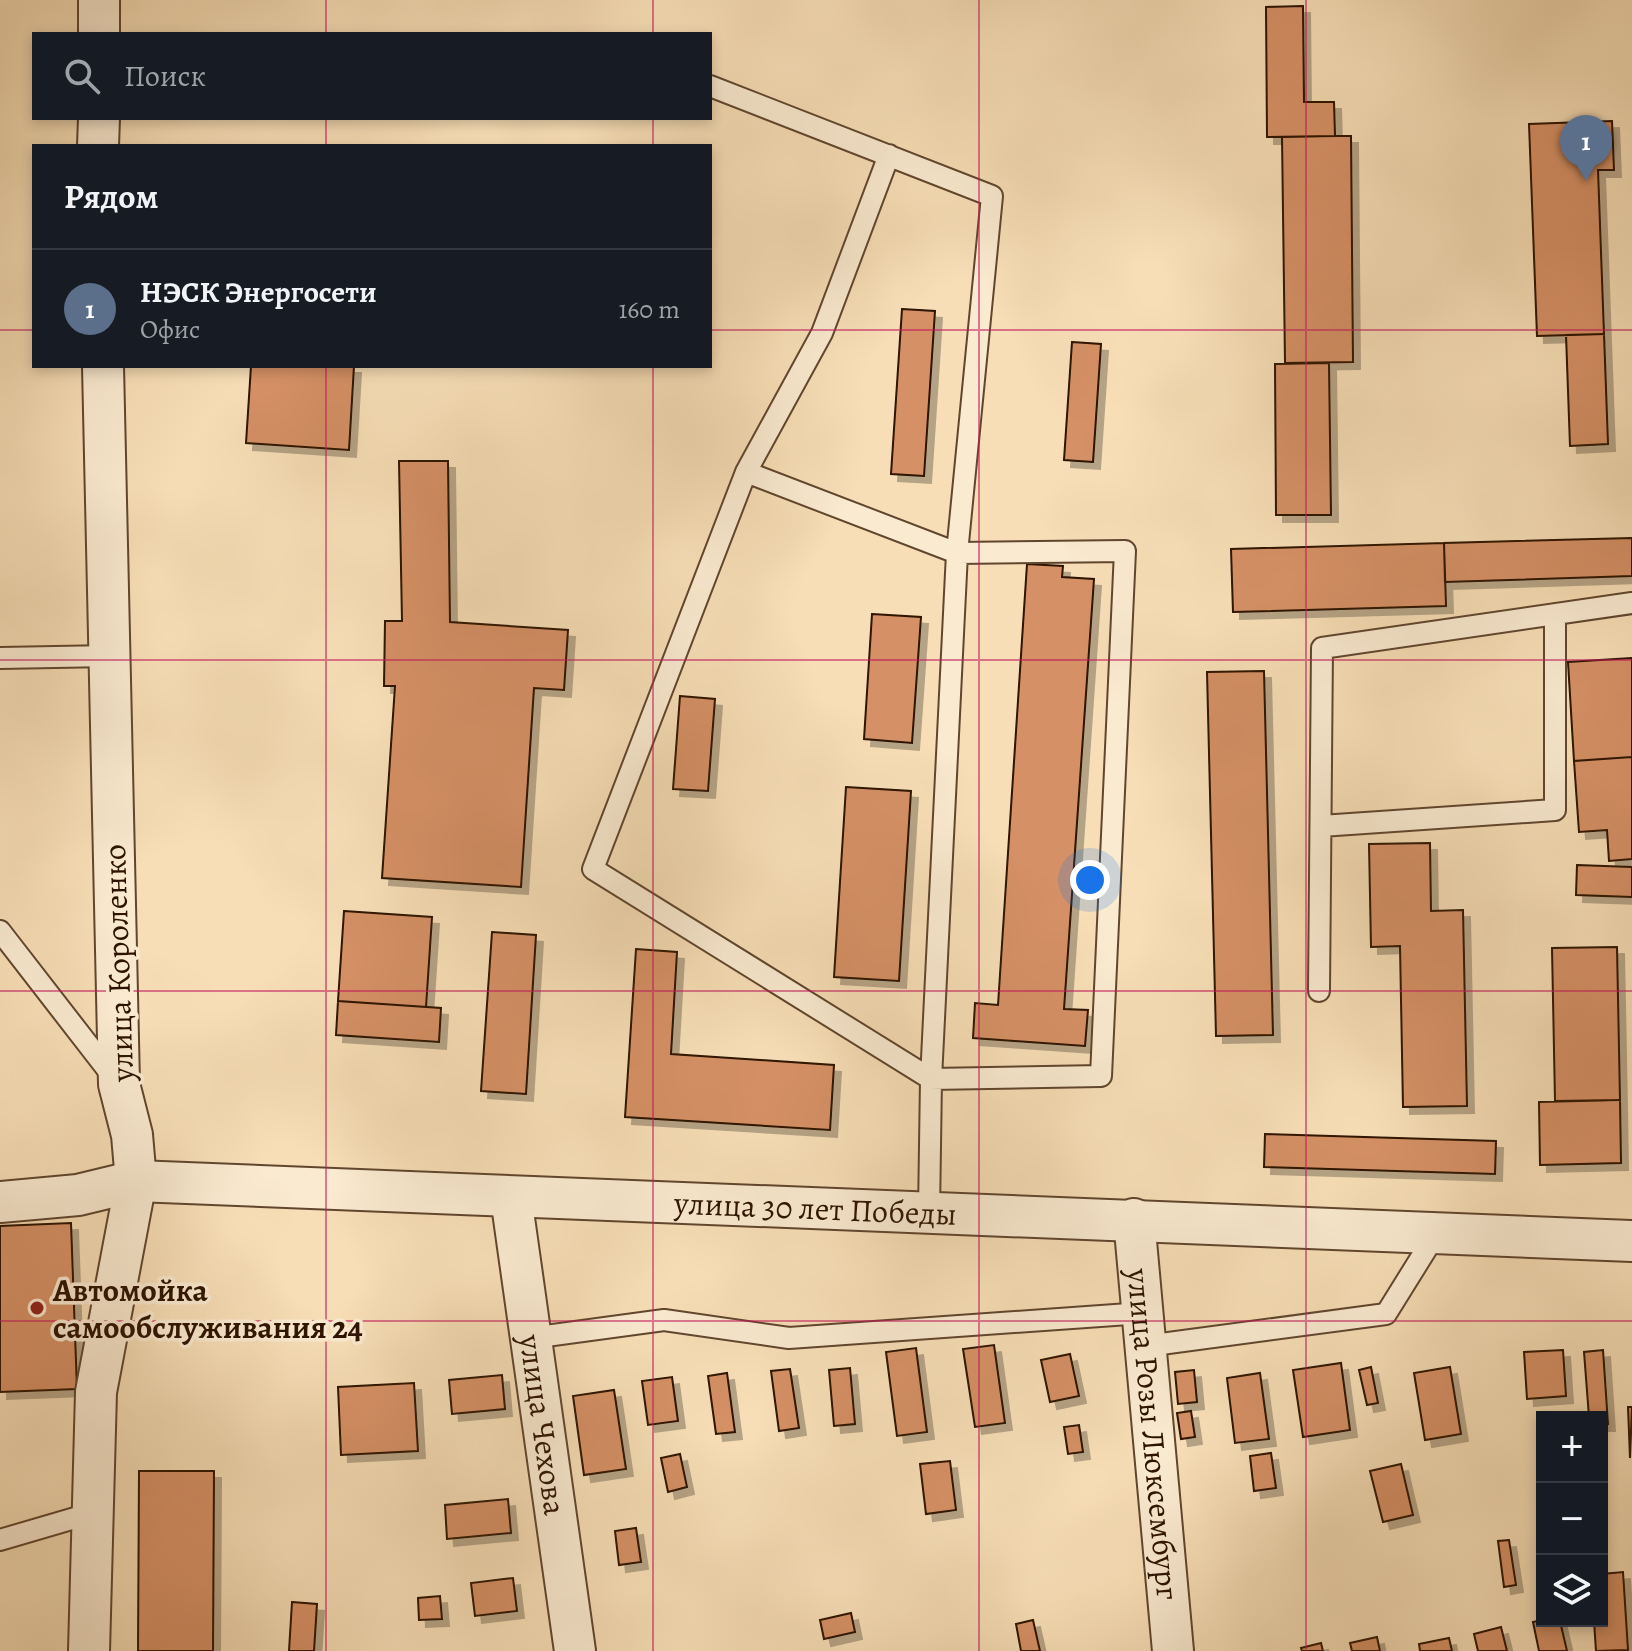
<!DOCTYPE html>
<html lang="ru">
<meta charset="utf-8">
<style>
body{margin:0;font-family:Alegreya,serif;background:#242831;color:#f1f3f6}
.controls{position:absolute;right:24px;bottom:24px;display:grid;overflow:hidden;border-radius:0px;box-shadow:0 4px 12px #0003}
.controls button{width:72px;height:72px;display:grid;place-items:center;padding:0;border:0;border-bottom:2px solid #363941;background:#171b24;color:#f1f3f6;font:40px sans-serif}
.you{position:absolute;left:1090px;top:880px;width:28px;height:28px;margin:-20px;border:6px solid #fff;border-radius:50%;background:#1a73e8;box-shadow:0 0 0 12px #1a73e833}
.badge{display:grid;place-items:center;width:52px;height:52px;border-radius:50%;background:#c59692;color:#fff;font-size:26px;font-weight:700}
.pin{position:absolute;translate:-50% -66px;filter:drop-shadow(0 2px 4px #0008)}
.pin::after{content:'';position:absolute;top:42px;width:28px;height:24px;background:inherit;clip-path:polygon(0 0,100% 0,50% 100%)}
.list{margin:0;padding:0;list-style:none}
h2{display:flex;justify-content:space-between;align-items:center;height:104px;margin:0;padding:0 32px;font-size:34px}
h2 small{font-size:26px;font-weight:400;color:#9ea1a6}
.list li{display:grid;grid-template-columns:52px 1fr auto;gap:24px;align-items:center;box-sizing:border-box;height:120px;padding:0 32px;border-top:2px solid #363941}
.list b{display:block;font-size:30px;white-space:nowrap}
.list p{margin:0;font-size:26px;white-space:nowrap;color:#9ea1a6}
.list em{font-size:26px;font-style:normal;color:#9ea1a6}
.icon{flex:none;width:44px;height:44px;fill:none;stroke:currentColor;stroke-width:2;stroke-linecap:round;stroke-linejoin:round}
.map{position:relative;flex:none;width:1632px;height:1651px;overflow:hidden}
.search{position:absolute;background:#171b24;box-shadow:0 4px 12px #0003;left:32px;top:32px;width:680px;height:88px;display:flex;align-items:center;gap:20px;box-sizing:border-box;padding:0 28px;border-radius:0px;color:#9ea1a6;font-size:30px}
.panel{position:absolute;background:#171b24;box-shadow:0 4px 12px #0003;left:32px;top:144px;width:680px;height:224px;border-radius:0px}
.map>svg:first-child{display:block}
</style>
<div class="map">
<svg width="1632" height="1651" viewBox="0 0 1632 1651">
<defs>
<filter id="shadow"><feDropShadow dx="7" dy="7" stdDeviation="0" flood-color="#0004"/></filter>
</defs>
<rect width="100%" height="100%" fill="#f7deb6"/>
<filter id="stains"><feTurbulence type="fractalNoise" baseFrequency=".0025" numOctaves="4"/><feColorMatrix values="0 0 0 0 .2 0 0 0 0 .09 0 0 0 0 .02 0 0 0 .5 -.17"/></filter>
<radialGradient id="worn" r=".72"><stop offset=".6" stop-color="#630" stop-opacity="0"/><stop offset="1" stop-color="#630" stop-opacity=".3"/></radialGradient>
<path fill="#d59065" stroke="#2d1300" stroke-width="2" filter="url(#shadow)" d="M1303,6L1304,102H1334L1335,136L1267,137L1266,7Z
M1612,121L1614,170H1598L1604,334L1537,336L1529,124Z
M1335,136H1351L1353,362L1285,363L1282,137Z
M902,309L935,311L924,476L891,474Z
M1604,334L1608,444L1570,446L1566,335Z
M1072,342L1101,344L1093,462L1064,460Z
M1329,363L1331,515H1276L1275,364Z
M251,366H354L349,450L246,443Z
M399,461H448L450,622L568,630L564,690L534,688L521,887L382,878L395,686H384L385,621H402Z
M1632,538V576L1445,582L1444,543Z
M1444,543L1446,606L1233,612L1231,549Z
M1027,564L1063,566L1062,577L1094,579L1064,1009L1088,1010L1085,1046L973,1038L975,1003L998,1005Z
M872,614L921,617L912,743L864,739Z
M1632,658V757L1574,761L1568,662Z
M1264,671L1273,1035L1216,1036L1207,672Z
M680,696L715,699L708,791L673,789Z
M1632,757V859L1609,861L1607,830L1579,832L1574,761Z
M846,787L911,791L899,981L834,977Z
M1430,843L1431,911L1463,910L1467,1106L1403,1107L1400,946L1371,947L1369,844Z
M1577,865L1632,867V897L1576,895Z
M344,911L432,917L426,1007L338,1001Z
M492,932L536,935L526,1094L481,1091Z
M1617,947L1620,1100L1555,1101L1552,948Z
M636,949L677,952L671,1054L834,1065L830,1130L625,1117Z
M338,1001L441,1008L439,1042L336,1035Z
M1620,1100L1621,1163L1540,1165L1539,1102Z
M1265,1134L1496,1141L1495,1174L1264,1167Z
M71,1223L77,1389L0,1392V1226Z
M994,1345L1005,1423L975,1427L963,1349Z
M916,1348L927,1432L897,1436L886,1352Z
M1563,1350L1566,1396L1527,1399L1524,1352Z
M1603,1350L1608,1424H1602V1417H1589L1584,1352Z
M1070,1354L1079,1396L1050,1402L1041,1360Z
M1341,1363L1350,1430L1303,1437L1293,1370Z
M1371,1367L1378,1403L1367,1405L1359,1370Z
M1450,1367L1461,1434L1425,1440L1414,1373Z
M850,1368L855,1424L834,1426L829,1370Z
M790,1369L799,1428L779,1431L771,1371Z
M1194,1370L1197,1402L1178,1404L1175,1372Z
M727,1373L735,1432L716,1434L708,1376Z
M1260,1373L1269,1439L1235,1443L1227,1378Z
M502,1375L505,1409L452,1414L449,1380Z
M672,1377L678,1421L648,1425L642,1381Z
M414,1383L418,1451L341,1455L338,1387Z
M614,1390L626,1469L584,1475L573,1396Z
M1628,1407H1632L1630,1458Z
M1191,1411L1195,1437L1181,1439L1177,1413Z
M1555,1412V1417H1542V1446L1540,1413Z
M1079,1425L1083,1452L1068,1454L1064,1427Z
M1271,1453L1276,1488L1254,1491L1250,1456Z
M680,1454L687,1487L668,1492L661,1458Z
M950,1461L956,1510L926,1514L920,1464Z
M1401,1464L1413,1515L1383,1522L1370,1471Z
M139,1471H214L213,1651H138Z
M508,1499L511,1533L447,1539L445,1505Z
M636,1528L641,1562L619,1565L615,1531Z
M1509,1540L1516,1585L1504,1587L1498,1541Z
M1623,1572L1628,1650L1596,1651L1594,1621H1602V1574Z
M513,1578L517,1611L475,1616L471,1583Z
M440,1596L442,1619L419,1620L418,1598Z
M292,1602L317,1604L314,1651H289Z
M851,1613L855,1632L824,1639L820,1620Z
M1033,1620L1040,1651H1021L1016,1624Z
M1542,1620L1560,1621L1567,1651H1539L1533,1622Z
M1501,1627L1507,1651H1478L1474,1634Z
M1377,1637L1380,1651H1352L1350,1643Z
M1449,1638L1452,1651H1420L1419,1644Z
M1321,1643L1323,1651H1302L1301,1648Z"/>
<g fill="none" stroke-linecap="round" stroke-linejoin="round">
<g stroke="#60462e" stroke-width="24">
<path id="lane" d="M710,86L992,196L957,553L931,1079L929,1212
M746,472L957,553L1125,551L1101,1076L931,1079L593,869L746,472L822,333L889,155
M0,658L110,656
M1321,826L1555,810V614
M0,931L114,1078
M1319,991L1322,648L1632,603
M531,1338L664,1320L789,1338L1143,1313
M1146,1346L1386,1314L1437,1232
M0,1540L92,1513"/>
</g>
<g stroke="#60462e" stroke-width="44">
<g id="street">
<path d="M99,34V0"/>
<path d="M98,146L99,118"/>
<path id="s1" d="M511,1197L575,1651"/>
<path id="s2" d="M0,1202L78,1195L136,1181L1632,1241"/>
<path id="s3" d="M1134,1219L1173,1651"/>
<path d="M89,1651L96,1392L136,1181L132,1135L119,1084L103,366"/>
</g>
</g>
<use href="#lane" stroke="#faead0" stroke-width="20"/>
<use href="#street" stroke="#faead0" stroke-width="40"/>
</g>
<path fill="none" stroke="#c2185b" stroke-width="2" stroke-opacity="0.55" d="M326,0V34M653,0V34M979,0V1651M1306,0V1651M326,118V146M653,118V146M0,330H34M710,330H1632M326,366V1651M653,366V1651M0,660H1632M0,991H1632M0,1321H1632"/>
<circle fill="#8f2418" stroke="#faead0" stroke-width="3" cx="37" cy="1308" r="8"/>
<g text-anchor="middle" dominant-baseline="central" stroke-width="7" stroke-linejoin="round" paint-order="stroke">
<g font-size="32" fill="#2d1300" stroke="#faead0">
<text transform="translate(118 963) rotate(-92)">улица Короленко</text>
<text stroke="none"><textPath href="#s2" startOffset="818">улица 30 лет Победы</textPath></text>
<text stroke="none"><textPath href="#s1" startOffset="230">улица Чехова</textPath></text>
<text stroke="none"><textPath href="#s3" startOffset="216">улица Розы Люксембург</textPath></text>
</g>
<g font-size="32" font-weight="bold" fill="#2d1300" stroke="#faead0" text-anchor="start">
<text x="53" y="1290">Автомойка<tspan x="53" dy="37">самообслуживания 24</tspan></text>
</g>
</g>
<rect width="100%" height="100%" filter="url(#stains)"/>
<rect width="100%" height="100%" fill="url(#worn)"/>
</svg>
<div class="controls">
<button>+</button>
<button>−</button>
<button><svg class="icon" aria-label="layers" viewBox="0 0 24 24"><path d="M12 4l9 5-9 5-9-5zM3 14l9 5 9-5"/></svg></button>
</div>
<div class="you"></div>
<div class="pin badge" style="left:1586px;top:181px;background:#5c6f8a">1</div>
<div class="search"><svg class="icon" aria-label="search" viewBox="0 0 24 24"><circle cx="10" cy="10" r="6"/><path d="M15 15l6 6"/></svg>Поиск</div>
<section class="panel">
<h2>Рядом<small></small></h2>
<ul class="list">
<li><span class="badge" style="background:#5c6f8a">1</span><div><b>НЭСК Энергосети</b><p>Офис</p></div><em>160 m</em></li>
</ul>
</section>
</div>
